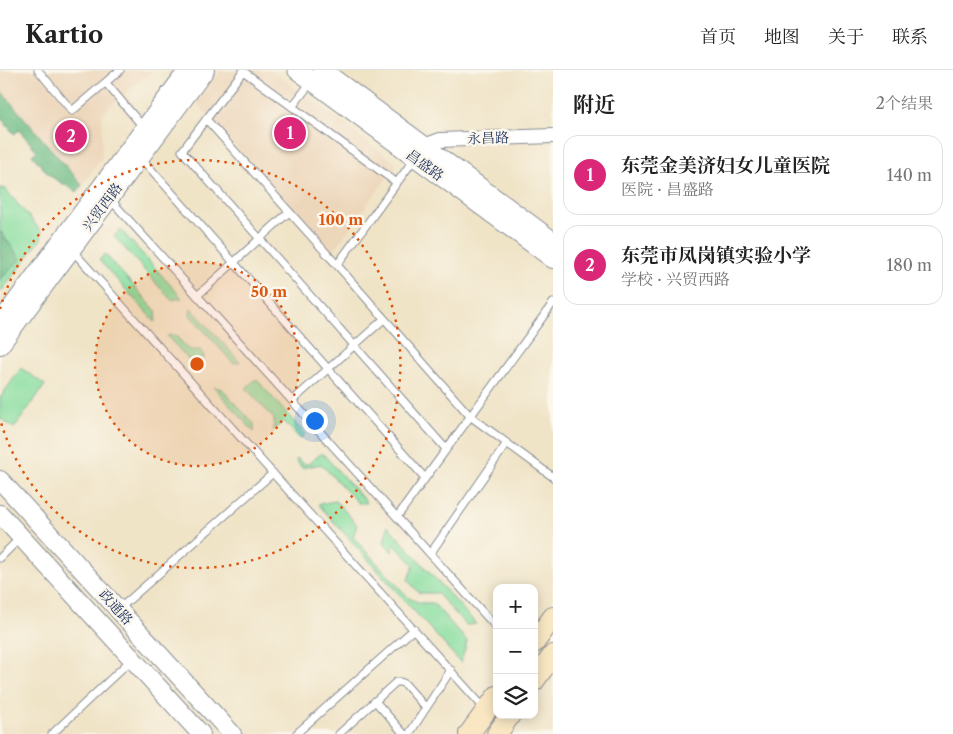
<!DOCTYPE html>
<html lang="zh">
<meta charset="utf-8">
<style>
body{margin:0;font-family:"Libre Caslon Text","Noto Serif SC",serif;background:#f6f6f6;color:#222}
.controls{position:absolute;right:15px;bottom:15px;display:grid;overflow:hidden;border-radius:10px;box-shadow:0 2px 12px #0003}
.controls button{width:45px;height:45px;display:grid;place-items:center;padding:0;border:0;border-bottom:1px solid #e0e0e0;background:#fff;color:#222;font:25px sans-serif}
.you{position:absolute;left:314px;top:350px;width:18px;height:18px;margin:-12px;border:4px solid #fff;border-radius:50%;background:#1a73e8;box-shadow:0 0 0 8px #1a73e833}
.badge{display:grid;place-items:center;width:32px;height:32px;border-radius:50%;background:#db2777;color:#fff;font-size:16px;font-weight:700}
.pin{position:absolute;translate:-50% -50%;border:2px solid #fff;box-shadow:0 1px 5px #0006}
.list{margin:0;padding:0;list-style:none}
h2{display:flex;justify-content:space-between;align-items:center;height:65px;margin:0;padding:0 20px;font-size:21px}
h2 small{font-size:16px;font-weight:400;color:#767676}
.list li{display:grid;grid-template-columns:32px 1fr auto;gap:15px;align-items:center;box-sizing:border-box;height:80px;margin:0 10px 10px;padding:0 10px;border:1px solid #e0e0e0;border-radius:15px}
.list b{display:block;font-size:19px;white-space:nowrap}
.list p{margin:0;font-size:16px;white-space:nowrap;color:#767676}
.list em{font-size:16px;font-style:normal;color:#767676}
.icon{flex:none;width:28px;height:28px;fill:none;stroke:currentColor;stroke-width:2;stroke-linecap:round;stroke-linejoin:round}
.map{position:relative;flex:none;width:553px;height:664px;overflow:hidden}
header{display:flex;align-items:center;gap:30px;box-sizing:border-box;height:70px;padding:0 25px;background:#fff;border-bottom:1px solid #e0e0e0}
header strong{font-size:24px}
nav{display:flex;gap:28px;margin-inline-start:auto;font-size:18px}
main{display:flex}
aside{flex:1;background:#fff}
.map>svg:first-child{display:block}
</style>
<header>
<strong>Kartio</strong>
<nav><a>首页</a><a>地图</a><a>关于</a><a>联系</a></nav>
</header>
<main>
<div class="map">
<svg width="553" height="664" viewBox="0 0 553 664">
<rect width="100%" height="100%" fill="#fbf7ec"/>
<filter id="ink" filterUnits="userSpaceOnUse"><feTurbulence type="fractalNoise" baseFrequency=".02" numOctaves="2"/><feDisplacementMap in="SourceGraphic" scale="10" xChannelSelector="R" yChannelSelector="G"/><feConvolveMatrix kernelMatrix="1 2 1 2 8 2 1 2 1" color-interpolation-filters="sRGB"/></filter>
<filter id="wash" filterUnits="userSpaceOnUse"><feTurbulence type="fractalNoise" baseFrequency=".0096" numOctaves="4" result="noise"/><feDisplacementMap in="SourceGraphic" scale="20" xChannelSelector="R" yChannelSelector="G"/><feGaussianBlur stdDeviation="1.12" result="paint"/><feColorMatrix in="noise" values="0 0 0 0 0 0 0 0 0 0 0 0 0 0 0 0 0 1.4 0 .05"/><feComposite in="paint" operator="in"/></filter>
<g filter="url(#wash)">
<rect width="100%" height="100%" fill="#f0e4c7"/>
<path fill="#edd7bb" d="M0,0H152L102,44V87L82,115L0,20Z
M221,0H271L397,94L331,184L197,33Z"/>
<path fill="#8adea0" stroke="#52867f" d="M0,118L5,119L42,162L41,169L0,223V210L21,189L0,161Z
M121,160L182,228L171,230L114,166Z
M105,184L157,242L155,252L99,190Z
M191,238L240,292L233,293L190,245Z
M175,265L189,280H200L204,286L200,302L167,266Z
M21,298L45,315L14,358L0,348V328Z
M256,309L305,364L300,369L284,351L273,360L274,349L246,318Z
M214,317L222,319L254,354V362Z
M322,383L367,433H358L321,394L302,398L296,391L297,388L303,394H308Z
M336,431L357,455L353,467L409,528L420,533H433L467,571L461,593L318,434Z
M388,456L476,554L466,555L437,523H419L408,510L414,495L394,474L392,482L384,472Z"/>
<path fill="#6fbd86" stroke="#457672" d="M0,20L82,115L77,122L50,106L32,85L37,81L19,60L14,64L0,47Z
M0,161L21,189L0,210Z"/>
</g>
<g filter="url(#ink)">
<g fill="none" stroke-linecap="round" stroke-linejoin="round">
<g stroke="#868a92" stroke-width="9">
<path id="service" d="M38,0L72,41L120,0
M106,13L144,58
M292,37L312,11
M206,49L337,195
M141,88L425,408
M415,88L337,195L470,346L553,407
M397,113L243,1L182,81L446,379
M109,128L497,558
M71,179L485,639
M197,226L289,142
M292,331L384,249
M397,447L553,233
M430,484L507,373
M0,488L21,467
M119,539L273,403
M375,631L404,664
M52,664L132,589
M296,664L414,559
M339,664L396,612H400L405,614L426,638
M409,664L451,600"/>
</g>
<g stroke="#868a92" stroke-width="16">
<path id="minor" d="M424,76L440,70L553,66"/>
</g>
<g stroke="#868a92" stroke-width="20">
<path id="tertiary" d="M297,0L553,189
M322,0L553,171
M0,253L188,0
M0,275L205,0
M0,410L232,664
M0,444L201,664"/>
</g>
<g stroke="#868a92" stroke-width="22">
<path id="secondary" d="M534,573L553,547
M534,611L553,585
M469,664L497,626
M497,664L510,645"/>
</g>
<use href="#service" stroke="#fff" stroke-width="7"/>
<use href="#minor" stroke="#fff" stroke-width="14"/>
<use href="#tertiary" stroke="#fff" stroke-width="18"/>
<use href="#secondary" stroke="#f9e7c3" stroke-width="20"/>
</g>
</g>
<circle cx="197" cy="294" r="102" fill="#de5710" fill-opacity=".12"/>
<g fill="none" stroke="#de5710" stroke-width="2.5" stroke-dasharray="2.5 5">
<circle cx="197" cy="294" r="102"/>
<path d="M0 239A204 204 0 1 1 0 349"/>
</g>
<g text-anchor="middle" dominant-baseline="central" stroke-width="5" stroke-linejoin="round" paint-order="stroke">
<g font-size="14" fill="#1b2f5e" stroke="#fbf7ec">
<text transform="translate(488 68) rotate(-2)">永昌路</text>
<text transform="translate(425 95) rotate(36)">昌盛路</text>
<text transform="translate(102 137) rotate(-53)">兴贸西路</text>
<text transform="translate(116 537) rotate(48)">政通路</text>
</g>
</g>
<circle cx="197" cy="294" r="8" fill="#de5710" stroke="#fbf7ec" stroke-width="2.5"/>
<g font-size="15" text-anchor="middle" font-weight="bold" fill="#de5710" stroke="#fbf7ec" stroke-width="5" stroke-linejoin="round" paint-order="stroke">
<text x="341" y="155">100 m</text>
<text x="269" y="227">50 m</text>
</g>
</svg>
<div class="controls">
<button>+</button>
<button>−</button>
<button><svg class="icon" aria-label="layers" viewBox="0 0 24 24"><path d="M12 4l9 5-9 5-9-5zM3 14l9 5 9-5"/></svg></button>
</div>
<div class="you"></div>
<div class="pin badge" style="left:290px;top:63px">1</div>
<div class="pin badge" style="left:71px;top:66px">2</div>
</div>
<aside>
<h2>附近<small>2个结果</small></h2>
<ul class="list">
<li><span class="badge">1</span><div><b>东莞金美济妇女儿童医院</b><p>医院 · 昌盛路</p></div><em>140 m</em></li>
<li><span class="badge">2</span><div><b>东莞市凤岗镇实验小学</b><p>学校 · 兴贸西路</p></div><em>180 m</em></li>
</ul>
</aside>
</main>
